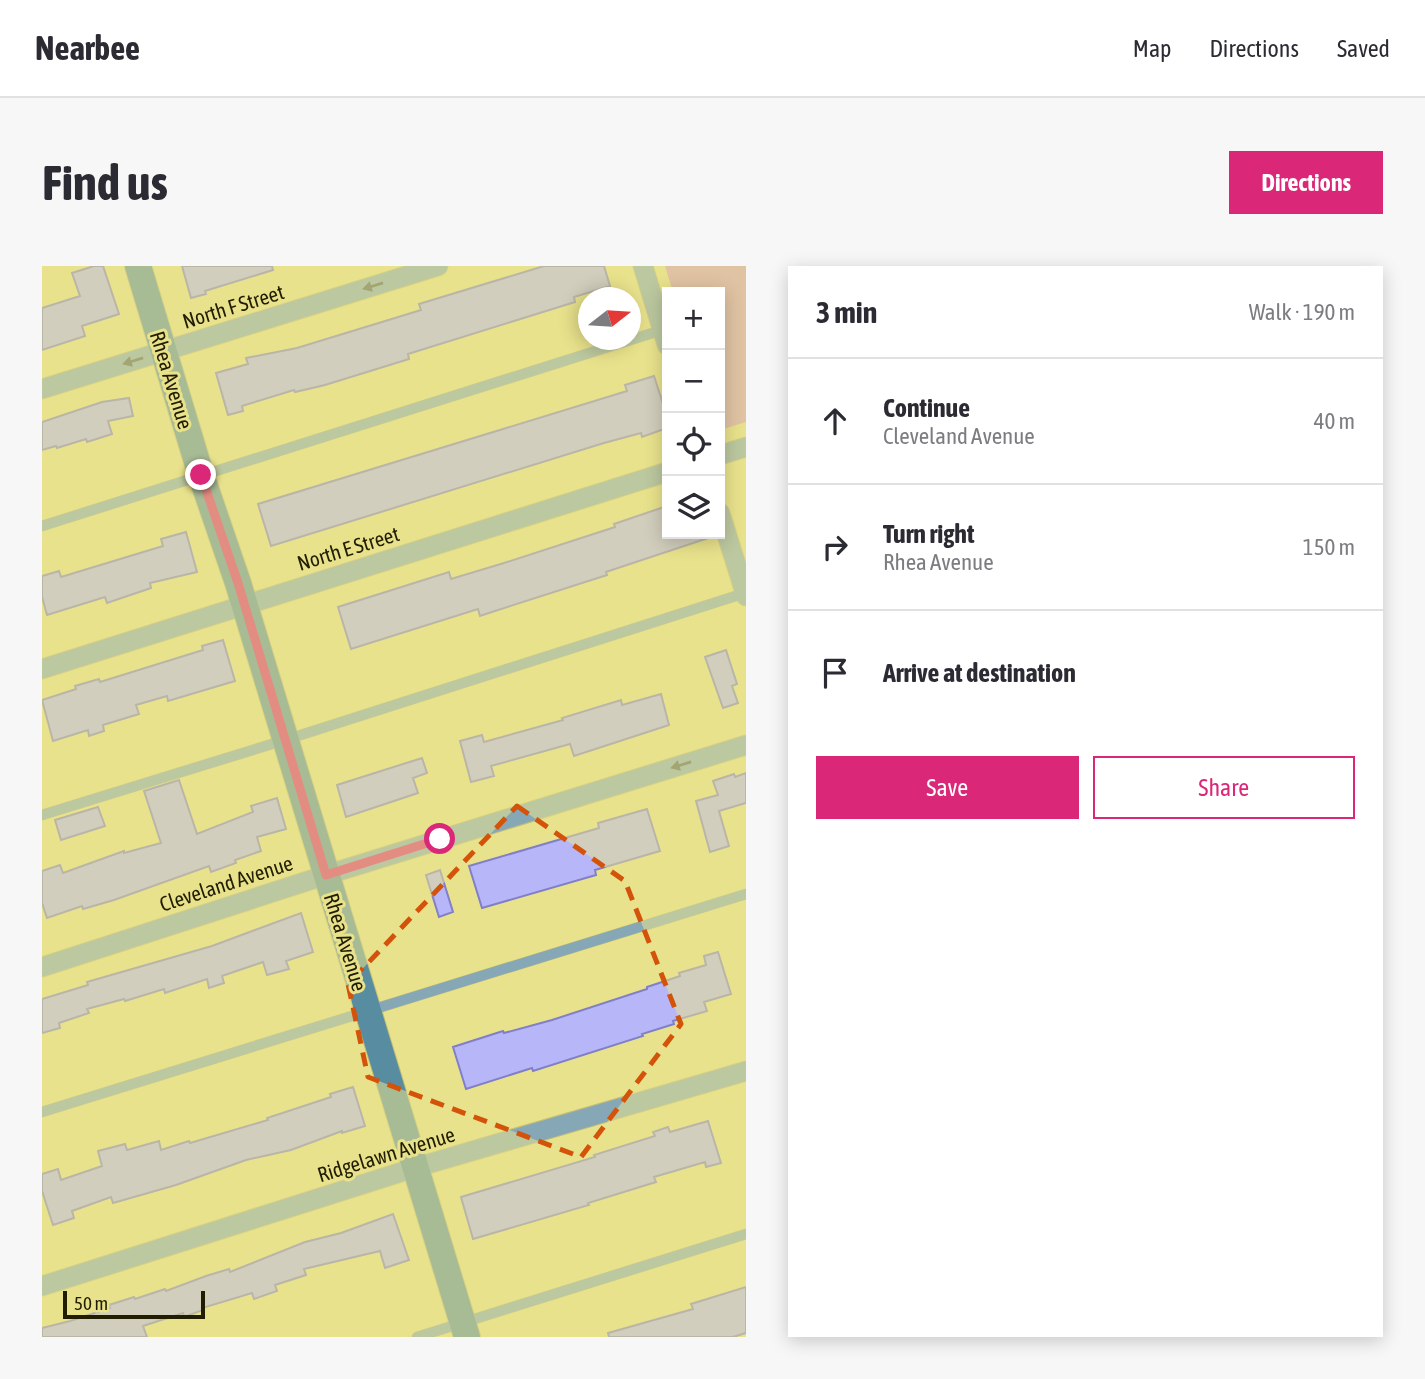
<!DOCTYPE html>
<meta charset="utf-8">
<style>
body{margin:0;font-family:"Asap Condensed",sans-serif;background:#f7f7f7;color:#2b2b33}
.controls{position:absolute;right:21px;top:21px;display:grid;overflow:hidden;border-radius:0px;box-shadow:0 4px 18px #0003}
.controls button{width:63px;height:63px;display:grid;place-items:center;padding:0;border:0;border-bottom:2px solid #e1e1e2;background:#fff;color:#2b2b33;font:35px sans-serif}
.compass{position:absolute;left:536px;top:21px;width:63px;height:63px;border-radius:50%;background:#fff;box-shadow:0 4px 18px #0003;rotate:73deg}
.scale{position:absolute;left:21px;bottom:18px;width:142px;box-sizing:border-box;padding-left:7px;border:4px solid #211d00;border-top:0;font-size:19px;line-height:24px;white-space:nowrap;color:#211d00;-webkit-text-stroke:5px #e9e28d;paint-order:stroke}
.stop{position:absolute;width:21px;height:21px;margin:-16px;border:5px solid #db2777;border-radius:50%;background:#fff}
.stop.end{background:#db2777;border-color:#fff;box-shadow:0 2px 7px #0008}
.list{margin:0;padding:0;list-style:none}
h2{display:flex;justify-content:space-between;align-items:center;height:91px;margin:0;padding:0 28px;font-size:30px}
h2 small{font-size:23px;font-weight:400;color:#7c7c81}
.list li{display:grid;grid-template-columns:46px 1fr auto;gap:21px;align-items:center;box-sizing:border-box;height:126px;padding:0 28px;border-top:2px solid #e1e1e2}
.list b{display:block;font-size:26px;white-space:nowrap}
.list p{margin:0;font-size:23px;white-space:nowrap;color:#7c7c81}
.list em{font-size:23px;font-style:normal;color:#7c7c81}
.actions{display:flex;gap:14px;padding:21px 28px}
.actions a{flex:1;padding:16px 0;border:2px solid #db2777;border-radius:0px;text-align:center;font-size:24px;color:#db2777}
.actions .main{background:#db2777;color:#fff}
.icon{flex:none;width:38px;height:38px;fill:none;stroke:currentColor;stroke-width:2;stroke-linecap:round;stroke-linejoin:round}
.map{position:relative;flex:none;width:704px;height:1071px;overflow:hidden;border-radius:0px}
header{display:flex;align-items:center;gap:42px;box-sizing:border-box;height:98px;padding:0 35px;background:#fff;border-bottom:2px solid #e1e1e2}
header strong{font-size:33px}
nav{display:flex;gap:38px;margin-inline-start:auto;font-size:24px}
.intro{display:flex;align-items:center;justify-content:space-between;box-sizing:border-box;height:168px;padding:0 42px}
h1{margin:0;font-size:49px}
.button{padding:18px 32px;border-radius:0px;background:#db2777;color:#fff;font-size:24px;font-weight:700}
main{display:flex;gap:42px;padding:0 42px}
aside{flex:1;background:#fff;border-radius:0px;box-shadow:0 4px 18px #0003}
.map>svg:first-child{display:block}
</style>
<header>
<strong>Nearbee</strong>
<nav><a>Map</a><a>Directions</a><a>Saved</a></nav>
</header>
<div class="intro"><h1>Find us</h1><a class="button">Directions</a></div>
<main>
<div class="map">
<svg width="704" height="1071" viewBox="0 0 704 1071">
<rect width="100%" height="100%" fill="#e9e28d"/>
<path fill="#d59ebe" d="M623,0H704V156L678,164V26H631Z"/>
<path fill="#b6b6f9" stroke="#8180c7" stroke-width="2" d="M52,0H61L77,48L40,60L43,70L0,84V42L38,30L30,7Z
M140,0H230L231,4L163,25L164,28L149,32Z
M502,0H562L568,20L532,31L533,36L366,88L367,93L283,119L253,126L252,124L200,140L201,145L186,149L174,107L206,98L204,92L255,82L379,44L377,38Z
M612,110L625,150V162L600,171L599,167L562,177L229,280L216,238L585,125L583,119Z
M87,132L91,150L66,155L70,168L45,176L44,173L15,182L14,180L0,184V156L60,136Z
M625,240V268H668L669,271L564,306L565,309L453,345L438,350L436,343L309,383L296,341L407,306L409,313L462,297L573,261L572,258Z
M144,266L155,306L108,317L109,322L65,337L63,331L5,349L0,331V310L17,305L19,311L121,280L119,273Z
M181,374L193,415L126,435L125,430L94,439L97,448L61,459L62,465L47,470L46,464L11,475L0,434L34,423L33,420L57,413L58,416L161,384L160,380Z
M684,384L695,418L690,420L696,437L681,442L663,391Z
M619,428L627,459L532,490L528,478L449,500L452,510L429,516L418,475L440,469L442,476L521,454L520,452L579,434L580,439Z
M380,492L385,507L371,512L376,527L304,551L295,519Z
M704,507V537L677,545L687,580L668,586L654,535L676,529L671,515L692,508L693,511Z
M137,514L155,568L211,546L209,540L235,532L244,563L215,571L219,585L193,594L194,597L169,606L167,600L72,634L41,643L40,640L5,652L0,637V605L18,599L21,607L82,585V587L119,577L102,525Z
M56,541L63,560L19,574L13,554Z
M605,543L618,585L553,604L554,609L440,642L427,600L557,562L556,557Z
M398,604L411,646L397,651L384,609Z
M259,647L271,686L244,695L247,703L225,709L221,696L180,710L182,717L167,722L165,713L123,727L122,723L83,735L82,733L45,743L47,747L17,757L18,762L0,767V733L46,719L45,716L170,680Z
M676,686L689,728L662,736L665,745L631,755L632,758L600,768L601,770L491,805L490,802L424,823L411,781L461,765L462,767L510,754L605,723V721L638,710L637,707L664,699L662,690Z
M311,821L323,860L300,867V865L249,884L204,894L134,919L71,937L69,931L30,945L32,952L11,959L0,925V908L16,903L19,914L60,900L56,885L83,878L85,884L117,875L119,884L147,875L148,877L226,854L225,852L289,831L288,828Z
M666,855L679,897L664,901L663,896L612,911L614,916L546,937L547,939L431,973L419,931L553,891L552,889L613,870L611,866L626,861L628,866Z
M351,948L367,994L343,1002L338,985L262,1003L264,1009L233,1019L235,1025L212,1033L210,1027L160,1042L161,1044L142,1051L141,1047L101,1060L105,1071H0V1062L28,1055L68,1042L67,1039L92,1031L93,1033L123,1023L124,1025L164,1010L187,1003L188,1006L263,976L299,967Z
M704,1021V1067L691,1071H567L566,1067L651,1043L649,1038Z"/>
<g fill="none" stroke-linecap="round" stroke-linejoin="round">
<g stroke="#c5bf74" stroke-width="11">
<path id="lane" d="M0,260L620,64
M0,549L243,474L703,327
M0,846L704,628
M375,1071L704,968"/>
</g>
<g stroke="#c5bf74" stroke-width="21">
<path id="street" d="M601,0L625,79
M0,123L396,0
M678,189L704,181
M678,247L704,330
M0,403L625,206
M0,701L284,609L704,479
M0,1020L372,902L704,805"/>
</g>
<g stroke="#c5bf74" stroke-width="28">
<path id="secondary" d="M96,0L159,209L196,317L425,1071"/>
</g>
<use href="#lane" stroke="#86a8b6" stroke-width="10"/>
<use href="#street" stroke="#86a8b6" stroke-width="19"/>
<use href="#secondary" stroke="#588da1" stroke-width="26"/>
</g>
<defs><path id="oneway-solid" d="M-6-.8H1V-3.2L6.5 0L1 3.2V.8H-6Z" transform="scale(1.75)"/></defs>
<g fill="#4e5c52">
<use href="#oneway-solid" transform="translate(331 20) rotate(163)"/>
<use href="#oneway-solid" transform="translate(91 95) rotate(163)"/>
<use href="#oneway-solid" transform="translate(639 499) rotate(163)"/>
</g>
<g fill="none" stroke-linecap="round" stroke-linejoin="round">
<path stroke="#db2777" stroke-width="9" d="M159,209L196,317L284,609L398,573"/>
</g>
<path d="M0 0H704V1071H0ZM475,540L583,615L639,758L539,891L326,811L306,718Z" fill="#e9e28d" fill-opacity=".55" fill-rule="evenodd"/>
<path fill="none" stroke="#d4530b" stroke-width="5" stroke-dasharray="14 9" stroke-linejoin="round" d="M475,540L583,615L639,758L539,891L326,811L306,718Z"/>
<g text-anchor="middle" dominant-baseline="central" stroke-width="6" stroke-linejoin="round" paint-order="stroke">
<g font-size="21" fill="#211d00" stroke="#e9e28d">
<text transform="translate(191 40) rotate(-17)">North F Street</text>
<text transform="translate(130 114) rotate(73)">Rhea Avenue</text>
<text transform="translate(306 282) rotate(-17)">North E Street</text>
<text transform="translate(184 617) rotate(-18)">Cleveland Avenue</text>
<text transform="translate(304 676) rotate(73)">Rhea Avenue</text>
<text transform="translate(344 888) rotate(-17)">Ridgelawn Avenue</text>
</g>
</g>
</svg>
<div class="controls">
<button>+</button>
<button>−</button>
<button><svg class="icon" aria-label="locate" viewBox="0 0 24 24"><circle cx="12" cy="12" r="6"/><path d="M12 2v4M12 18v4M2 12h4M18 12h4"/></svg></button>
<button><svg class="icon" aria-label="layers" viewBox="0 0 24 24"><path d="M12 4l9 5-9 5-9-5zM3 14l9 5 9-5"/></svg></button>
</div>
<svg class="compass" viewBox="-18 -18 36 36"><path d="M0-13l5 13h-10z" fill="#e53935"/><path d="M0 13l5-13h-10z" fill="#7c7c81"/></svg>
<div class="scale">50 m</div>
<div class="stop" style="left:398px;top:573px"></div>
<div class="stop end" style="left:159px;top:209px"></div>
</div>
<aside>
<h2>3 min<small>Walk · 190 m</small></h2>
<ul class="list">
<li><svg class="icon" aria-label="ahead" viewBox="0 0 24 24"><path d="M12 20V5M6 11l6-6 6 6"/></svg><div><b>Continue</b><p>Cleveland Avenue</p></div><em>40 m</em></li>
<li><svg class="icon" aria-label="right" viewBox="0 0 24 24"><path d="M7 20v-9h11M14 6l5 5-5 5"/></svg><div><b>Turn right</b><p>Rhea Avenue</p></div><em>150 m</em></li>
<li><svg class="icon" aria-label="arrive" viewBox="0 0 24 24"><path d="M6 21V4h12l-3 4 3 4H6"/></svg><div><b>Arrive at destination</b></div></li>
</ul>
<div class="actions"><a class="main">Save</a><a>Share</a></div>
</aside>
</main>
